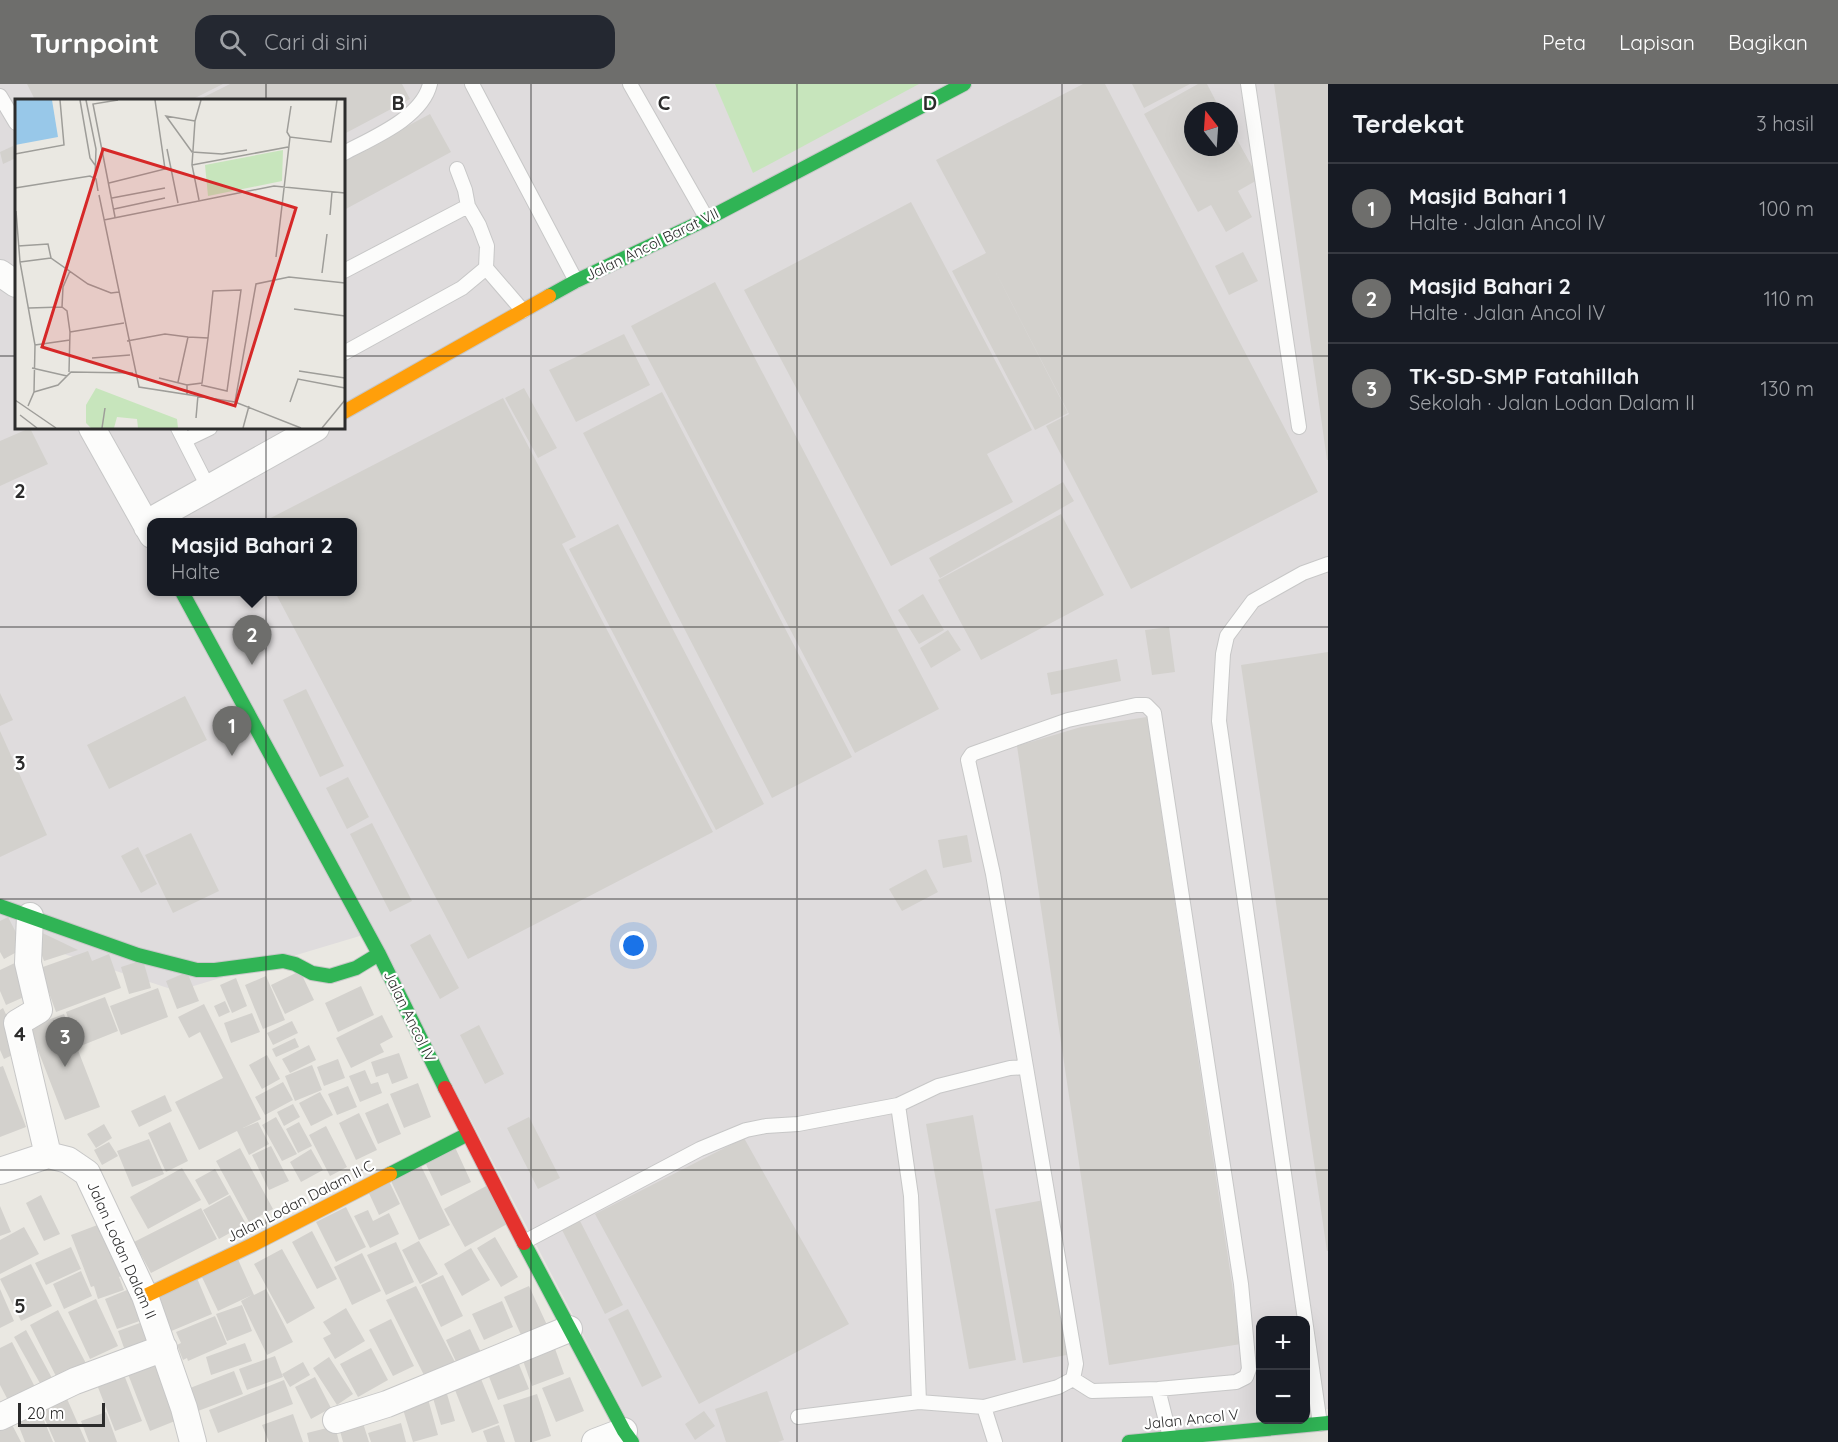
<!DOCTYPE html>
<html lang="id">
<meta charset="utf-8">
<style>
body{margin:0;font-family:Quicksand,sans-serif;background:#242831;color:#f1f3f6}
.controls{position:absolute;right:18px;bottom:18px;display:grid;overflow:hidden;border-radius:12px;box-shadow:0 6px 24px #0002}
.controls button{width:54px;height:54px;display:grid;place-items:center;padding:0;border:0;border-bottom:2px solid #363941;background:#171b24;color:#f1f3f6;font:30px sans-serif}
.compass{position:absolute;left:1184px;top:18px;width:54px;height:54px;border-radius:50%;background:#171b24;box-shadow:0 6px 24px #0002;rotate:343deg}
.scale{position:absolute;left:18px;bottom:15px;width:87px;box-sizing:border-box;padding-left:6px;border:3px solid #2c2c2c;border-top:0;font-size:16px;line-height:21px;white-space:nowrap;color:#2c2c2c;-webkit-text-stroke:4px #fff;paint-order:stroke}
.you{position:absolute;left:634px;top:862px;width:21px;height:21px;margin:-15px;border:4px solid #fff;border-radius:50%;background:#1a73e8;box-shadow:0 0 0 9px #1a73e833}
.badge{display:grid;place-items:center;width:39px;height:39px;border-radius:50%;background:#6e6e6c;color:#fff;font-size:20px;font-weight:700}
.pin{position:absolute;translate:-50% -50px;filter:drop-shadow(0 2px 3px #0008)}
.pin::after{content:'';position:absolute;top:32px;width:21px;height:18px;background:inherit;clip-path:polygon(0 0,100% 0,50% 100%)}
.popup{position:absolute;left:147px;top:434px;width:210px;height:78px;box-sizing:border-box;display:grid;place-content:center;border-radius:12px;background:#171b24;filter:drop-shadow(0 2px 4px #0005);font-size:20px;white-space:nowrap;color:#9ea1a6}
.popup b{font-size:22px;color:#f1f3f6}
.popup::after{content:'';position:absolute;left:50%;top:100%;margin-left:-12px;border:12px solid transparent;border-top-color:#171b24}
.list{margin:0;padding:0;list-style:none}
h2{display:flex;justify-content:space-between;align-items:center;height:78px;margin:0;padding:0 24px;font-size:26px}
h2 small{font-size:20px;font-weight:400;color:#9ea1a6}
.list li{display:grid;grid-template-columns:39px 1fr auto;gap:18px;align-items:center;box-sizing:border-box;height:90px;padding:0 24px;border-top:2px solid #363941}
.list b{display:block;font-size:22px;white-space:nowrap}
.list p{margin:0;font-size:20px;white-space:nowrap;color:#9ea1a6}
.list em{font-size:20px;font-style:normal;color:#9ea1a6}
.icon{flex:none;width:33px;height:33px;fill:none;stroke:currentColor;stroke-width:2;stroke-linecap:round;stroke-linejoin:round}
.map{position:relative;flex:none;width:1328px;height:1358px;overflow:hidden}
header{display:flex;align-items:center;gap:36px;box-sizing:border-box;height:84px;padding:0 30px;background:#6e6e6c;color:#fff}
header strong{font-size:28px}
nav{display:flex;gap:33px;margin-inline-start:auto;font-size:21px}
.search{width:420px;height:54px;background:#242831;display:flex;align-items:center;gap:15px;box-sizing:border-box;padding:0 21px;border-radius:18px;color:#9ea1a6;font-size:22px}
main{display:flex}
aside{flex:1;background:#171b24}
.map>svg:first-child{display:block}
</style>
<header>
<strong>Turnpoint</strong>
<div class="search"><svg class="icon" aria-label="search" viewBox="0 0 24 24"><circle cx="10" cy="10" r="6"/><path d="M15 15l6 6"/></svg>Cari di sini</div>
<nav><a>Peta</a><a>Lapisan</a><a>Bagikan</a></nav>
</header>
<main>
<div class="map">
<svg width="1328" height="1358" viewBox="0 0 1328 1358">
<rect width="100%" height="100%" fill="#eae8e2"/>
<path fill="#dfdcdd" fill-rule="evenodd" d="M0,0H1328V1325L1306,1328V1236H1260V1336L1155,1358H639L373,848L177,907L0,849ZM16,16H344V344H16ZM1193,27H1229V63H1193ZM152,438H352V508H152Z"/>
<path fill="#c7e5bc" d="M715,0H919L753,89Z"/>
<path fill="#d3d1cd" d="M27,0H223L191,16H35Z
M230,0H402L410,15L344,50V16H198Z
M1083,0H1105L1318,408L1131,505L1046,342L1069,330L992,181L1068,329L1035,346L952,187L986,169L936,76Z
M1132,0H1190L1144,24Z
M1198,0H1207L1221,27H1193V63H1229V41L1259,95L1238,107L1252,133L1226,148L1211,121L1198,128L1144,30Z
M1274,0H1328V376H1327Z
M430,30L451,68L344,126V76Z
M13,62L16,74L3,80L0,68Z
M911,118L1032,346L987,370L1013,418L891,482L744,206Z
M1243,168L1258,197L1229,211L1215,182Z
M715,198L939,625L855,669L631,242Z
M624,250L650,301L576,338L549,286Z
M524,304L557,364L538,374L505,314Z
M662,308L852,673L772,714L583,349Z
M503,314L576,453L562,460L713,748L468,875L275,508H352V438H263Z
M30,344L48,380L0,402V357Z
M1063,398L1074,417L940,494L929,474Z
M1061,430L1104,511L981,576L938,496Z
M618,440L764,720L716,746L569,465Z
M923,510L944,546L919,560L898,526Z
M1169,543L1175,588L1152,591L1145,546Z
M948,546L961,566L931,584L920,564Z
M1328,568V1167H1327L1241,581Z
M1117,575L1121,597L1051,611L1047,589Z
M306,605L344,682L320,693L283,616Z
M0,609L13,636L0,642Z
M185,612L207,656L109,705L87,661Z
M1147,633L1241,1260L1109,1281L1017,662L1081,643Z
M0,647L47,751L0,773Z
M348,693L369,733L347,745L326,704Z
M372,739L412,817L390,828L350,750Z
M191,749L219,807L173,829L145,771Z
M967,751L972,778L943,784L938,756Z
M138,763L157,800L141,809L121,772Z
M926,785L938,808L902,827L889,805Z
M8,833L24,864L4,875L0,868V837Z
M32,844L78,866L44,877Z
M430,850L459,904L440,915L410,861Z
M88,867L92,877L109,870L121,904L56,928L40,884Z
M143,876L151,904L129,910L121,883Z
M19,877L33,909L6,921L0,907V886Z
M300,887L314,916L285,930L271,901Z
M187,888L199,917L177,925L166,897Z
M266,892L285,936L263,945L245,901Z
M236,894L247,922L232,929L220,901Z
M361,902L374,931L338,948L325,919Z
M158,904L168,933L121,951L110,922Z
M105,913L118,947L78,963L66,928Z
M225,917L230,928L219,933L214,922Z
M204,920L261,1035L243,1044L258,1038L269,1060L249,1071L237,1047L199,1066L175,1018L223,994L200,948L189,954L178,933Z
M3,924L23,966L4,975L0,966V926Z
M252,929L260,948L231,959L224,939Z
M64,930L100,1023L65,1036L29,943Z
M382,931L393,953L380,960L384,968L351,984L336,954Z
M292,937L298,949L273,961L267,949Z
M479,941L504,990L485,1000L460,951Z
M295,954L299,963L276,973L272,965Z
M309,961L316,976L290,989L282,975Z
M399,969L408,994L392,1000L388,989L376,993L371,978Z
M267,971L280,995L262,1005L249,981Z
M338,975L345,994L324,1002L317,983Z
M312,981L322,1006L295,1017L285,992Z
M3,982L26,1043L0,1053V983Z
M365,986L371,1000L378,998L382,1009L360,1018L349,992Z
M283,998L293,1016L265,1031L255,1013Z
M418,999L431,1033L404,1044L390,1010Z
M348,1002L357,1023L337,1031L328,1010Z
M320,1008L333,1031L311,1042L299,1019Z
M165,1011L172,1027L139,1043L131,1027Z
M388,1019L401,1050L378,1060L365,1029Z
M293,1020L300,1033L284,1042L277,1028Z
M359,1029L377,1066L356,1076L339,1039Z
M973,1031L1016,1276L969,1285L926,1040Z
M276,1033L297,1070L282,1077L262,1041Z
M529,1033L560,1094L538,1105L507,1044Z
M170,1038L188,1077L166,1088L148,1049Z
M299,1038L312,1062L298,1069L286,1045Z
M104,1040L112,1054L96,1064L87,1050Z
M326,1042L347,1083L330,1092L309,1051Z
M744,1054L849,1240L699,1320L595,1130Z
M149,1055L164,1090L132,1103L117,1067Z
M109,1058L118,1072L102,1081L94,1066Z
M454,1061L471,1098L441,1112L424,1076Z
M271,1062L289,1097L269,1106L252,1071Z
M240,1064L273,1125L249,1138L216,1077Z
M311,1065L323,1086L301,1098L290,1078Z
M421,1082L450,1141L419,1156L391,1097Z
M182,1084L201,1116L148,1145L130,1113Z
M215,1085L229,1110L209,1121L195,1096Z
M388,1095L400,1120L379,1131L367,1105Z
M488,1101L509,1139L465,1163L444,1125Z
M41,1111L60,1150L44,1157L26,1119Z
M230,1111L246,1140L219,1155L203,1126Z
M1044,1116L1072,1270L1023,1279L995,1125Z
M0,1122L11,1148L0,1152Z
M346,1123L366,1163L336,1178L316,1138Z
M201,1124L217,1155L151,1189L134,1158Z
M368,1126L373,1137L389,1129L399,1150L370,1164L354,1132Z
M579,1135L623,1221L605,1230L561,1144Z
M108,1137L129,1189L119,1193L124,1206L98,1215L94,1202L91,1203L71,1151Z
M24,1143L39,1170L0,1190V1156Z
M312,1147L337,1195L317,1205L292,1158Z
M495,1153L518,1193L501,1203L477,1164Z
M419,1157L438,1190L420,1200L402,1166Z
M396,1158L414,1198L386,1211L367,1171Z
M71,1163L81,1185L46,1201L35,1179Z
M471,1164L490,1196L462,1212L444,1180Z
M282,1165L315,1224L287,1240L254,1180Z
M362,1169L381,1207L352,1221L334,1183Z
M236,1171L254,1211L266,1205L293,1258L267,1271L241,1217L252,1211L218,1227L200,1189Z
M31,1180L52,1222L21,1237L0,1195Z
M81,1187L92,1212L64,1225L53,1200Z
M443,1191L463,1232L441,1243L421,1201Z
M197,1194L212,1230L169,1248L154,1212Z
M137,1202L148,1234L117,1245L105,1215Z
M416,1202L458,1284L428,1299L386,1216Z
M529,1202L547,1241L522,1253L504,1213Z
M0,1205L14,1237L0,1244Z
M96,1215L118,1262L90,1275L68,1228Z
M502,1217L513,1243L484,1256L472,1230Z
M242,1221L252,1247L227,1257L216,1230Z
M346,1224L365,1257L335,1275L323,1254L331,1250L323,1238Z
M628,1225L662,1293L642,1303L608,1235Z
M58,1226L90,1287L61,1302L30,1241Z
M215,1232L227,1260L188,1277L187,1274L183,1276L177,1261L181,1259L176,1248Z
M391,1235L414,1282L393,1292L369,1246Z
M148,1236L158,1264L128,1275L118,1247Z
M470,1245L483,1273L459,1284L446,1256Z
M26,1246L52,1294L41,1301L14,1253Z
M12,1258L37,1307L10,1320L0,1301V1264Z
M245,1259L252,1277L211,1291L206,1273Z
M553,1259L564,1290L532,1302L521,1271Z
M371,1264L388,1296L358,1313L340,1280Z
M161,1271L185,1333L150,1347L126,1285Z
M275,1272L283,1293L247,1306L239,1285Z
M329,1273L353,1310L337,1321L313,1284Z
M516,1273L529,1305L498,1316L486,1285Z
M303,1278L310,1291L290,1303L282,1290Z
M121,1283L142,1337L115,1347L94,1293Z
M234,1287L243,1310L198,1327L190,1304Z
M315,1293L331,1324L311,1335L295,1303Z
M570,1293L584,1327L556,1338L542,1304Z
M481,1295L499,1339L472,1349L455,1306Z
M284,1296L293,1320L218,1349L209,1326Z
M767,1307L784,1356L778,1358H726L715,1325Z
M64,1308L86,1358H55L38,1320Z
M447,1310L455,1337L441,1341L433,1314Z
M537,1310L551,1352L533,1358H515L503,1321Z
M428,1315L438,1351L413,1358L402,1322Z
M37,1320L53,1358H25L14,1330Z
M704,1327L715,1342L695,1356L685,1340Z
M106,1328L117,1358H89L81,1337Z
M293,1330L303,1358H269L262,1341Z
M7,1331L21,1358H0V1335Z
M363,1339L369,1358H343L340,1347Z
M401,1339L406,1358H371L368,1349Z
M499,1341L505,1358H487L483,1347Z
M335,1342L339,1358H309L307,1349Z"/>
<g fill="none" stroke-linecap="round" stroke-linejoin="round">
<g stroke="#c7c7c7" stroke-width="16">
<path id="lane" d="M472,0L576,197
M630,0L707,135
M1248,0L1299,343
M0,12L16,39
M344,69C372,54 422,34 430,0
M457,85L465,106L468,122L479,141L487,162L486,184L523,227
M344,187L468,122
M344,269L462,204L486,184
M178,344L209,405
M185,356L210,344
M1026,983L993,790L968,676L972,670L1068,636L1136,621H1146L1154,629L1241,1200L1249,1285L1246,1293L1236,1298L1158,1305L1092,1307L1073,1295
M524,1158L700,1065L746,1046L766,1042L798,1040L898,1021
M1158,1305L1170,1353
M919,1318L911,1112L898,1021L938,1002L1010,984L1026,983L1076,1280L1073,1295L1058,1303L984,1323L995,1358
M798,1333L919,1318L984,1323
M1320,1340L1219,637L1223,570L1227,552L1253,517L1303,489L1328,480"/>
</g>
<g stroke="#c7c7c7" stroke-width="28">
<path id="street" d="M0,189L16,200
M92,344L152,451
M147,443L159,432L316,344
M30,832L28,879L39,926L17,939L18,943L48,1071
M48,1071L68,1076L87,1089L145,1212L184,1324L193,1358
M0,1087L48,1071
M0,1333L75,1297L164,1264
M336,1336L387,1320L569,1245
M595,1358L624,1347"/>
</g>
<g stroke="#c7c7c7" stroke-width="16">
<path id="fast" d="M549,212L576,197L707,135L964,0
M182,508L379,870L445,1004
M0,822L138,871L197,886H215L283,877L295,880L312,889L330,892L356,884L379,870
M390,1090L468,1050
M524,1159L624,1347L632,1358
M1129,1358L1328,1339"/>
</g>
<g stroke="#c7c7c7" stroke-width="16">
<path id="slow" d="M344,328L549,212
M145,1212L252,1161L390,1090"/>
</g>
<g stroke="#c7c7c7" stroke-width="16">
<path id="jam" d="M445,1004L524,1159"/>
</g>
<use href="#lane" stroke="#fcfcfb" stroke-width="14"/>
<use href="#street" stroke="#fcfcfb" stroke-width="26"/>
<use href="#fast" stroke="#30b455" stroke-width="14"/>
<use href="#slow" stroke="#ff9f0a" stroke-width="14"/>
<use href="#jam" stroke="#e5322d" stroke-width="14"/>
</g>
<path fill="none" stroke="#2c2c2c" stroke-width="1.5" stroke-opacity="0.55" d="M266,0V16M531,0V1358M797,0V1358M1062,0V1358M0,272H16M344,272H1328M266,344V1358M0,543H1328M0,815H1328M0,1086H1328"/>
<g text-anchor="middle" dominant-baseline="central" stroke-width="4.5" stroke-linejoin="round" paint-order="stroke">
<g font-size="15" fill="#2c2c2c" stroke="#fff">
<text transform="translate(652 160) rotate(-26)">Jalan Ancol Barat VII</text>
<text transform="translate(410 932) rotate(64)">Jalan Ancol IV</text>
<text transform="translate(300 1117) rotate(-27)">Jalan Lodan Dalam II C</text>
<text transform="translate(122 1166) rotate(66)">Jalan Lodan Dalam II</text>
<text transform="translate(1191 1335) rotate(-6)">Jalan Ancol V</text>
</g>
</g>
<g transform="translate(15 15)">
<rect width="330" height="330" fill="#eae8e2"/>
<path d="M268,51L267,82L193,97L190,66ZM81,289L162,320L163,329H123L122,320L102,318L99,329H76L71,324V306Z" fill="#c7e5bc"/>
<path d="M0,1H37L43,38L0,46Z" fill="#98c8e9"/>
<path fill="none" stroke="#9e9d99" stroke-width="1.5" d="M65,1L75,59L80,66M71,1L81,50L80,78M180,22L151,17L177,53L207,55L232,51M275,38L272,33L276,7M152,50L163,104M0,55L49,46L45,1M177,66L273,48M94,84L150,70L140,1M0,89L75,77L81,80L83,92M84,96L124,288L220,303L286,329M97,99L150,89M184,101L177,66L180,22L186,1M99,110L150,99M1,112L5,163L20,246L19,293L13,307M315,116L317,93M100,118L78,5L103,1M89,121L259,87L330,94M3,147L33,145L36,159L73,185L96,194L104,193M261,158L275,38L316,43L322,1M5,163L36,159M307,174L312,135M14,209L47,208M279,210L330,217M55,233L109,224M112,242L150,235L173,238M20,246L55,241M77,259L115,256M17,269L52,277M284,272L330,279M54,273L55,233L52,212L47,208L48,188L55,172M144,279L172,286M163,283L173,238L193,239L187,284L172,286V295M186,286L212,292L226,191L198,192L193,239M19,293L43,286L56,273L118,274M0,301L41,329M220,303L241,185L274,178L330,184M275,303L283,280L330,289M5,316L22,329M181,319L183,296M87,329L90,309M228,329L234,307M307,329L330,301"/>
<path fill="#d62828" fill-opacity="0.15" stroke="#d62828" stroke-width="3" d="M88,50L281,109L220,307L27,248Z"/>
<rect width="330" height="330" fill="none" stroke="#2c2c2c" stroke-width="3"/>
</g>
<g font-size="20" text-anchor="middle" font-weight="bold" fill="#2c2c2c" stroke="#fff" stroke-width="4.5" stroke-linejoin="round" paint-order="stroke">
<text x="398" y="26">B</text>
<text x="664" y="26">C</text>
<text x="930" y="26">D</text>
<text x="20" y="414">2</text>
<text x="20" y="686">3</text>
<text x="20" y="957">4</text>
<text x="20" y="1229">5</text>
</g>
</svg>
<div class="controls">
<button>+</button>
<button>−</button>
</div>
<svg class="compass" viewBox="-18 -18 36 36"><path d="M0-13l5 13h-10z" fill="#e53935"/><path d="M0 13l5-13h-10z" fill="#9ea1a6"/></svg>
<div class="scale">20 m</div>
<div class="you"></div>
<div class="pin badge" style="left:232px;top:672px">1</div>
<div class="pin badge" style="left:252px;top:581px">2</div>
<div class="popup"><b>Masjid Bahari 2</b>Halte</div>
<div class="pin badge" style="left:65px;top:983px">3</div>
</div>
<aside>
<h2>Terdekat<small>3 hasil</small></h2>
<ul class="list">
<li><span class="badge">1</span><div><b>Masjid Bahari 1</b><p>Halte · Jalan Ancol IV</p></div><em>100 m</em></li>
<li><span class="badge">2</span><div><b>Masjid Bahari 2</b><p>Halte · Jalan Ancol IV</p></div><em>110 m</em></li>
<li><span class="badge">3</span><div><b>TK-SD-SMP Fatahillah</b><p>Sekolah · Jalan Lodan Dalam II</p></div><em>130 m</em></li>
</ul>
</aside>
</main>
